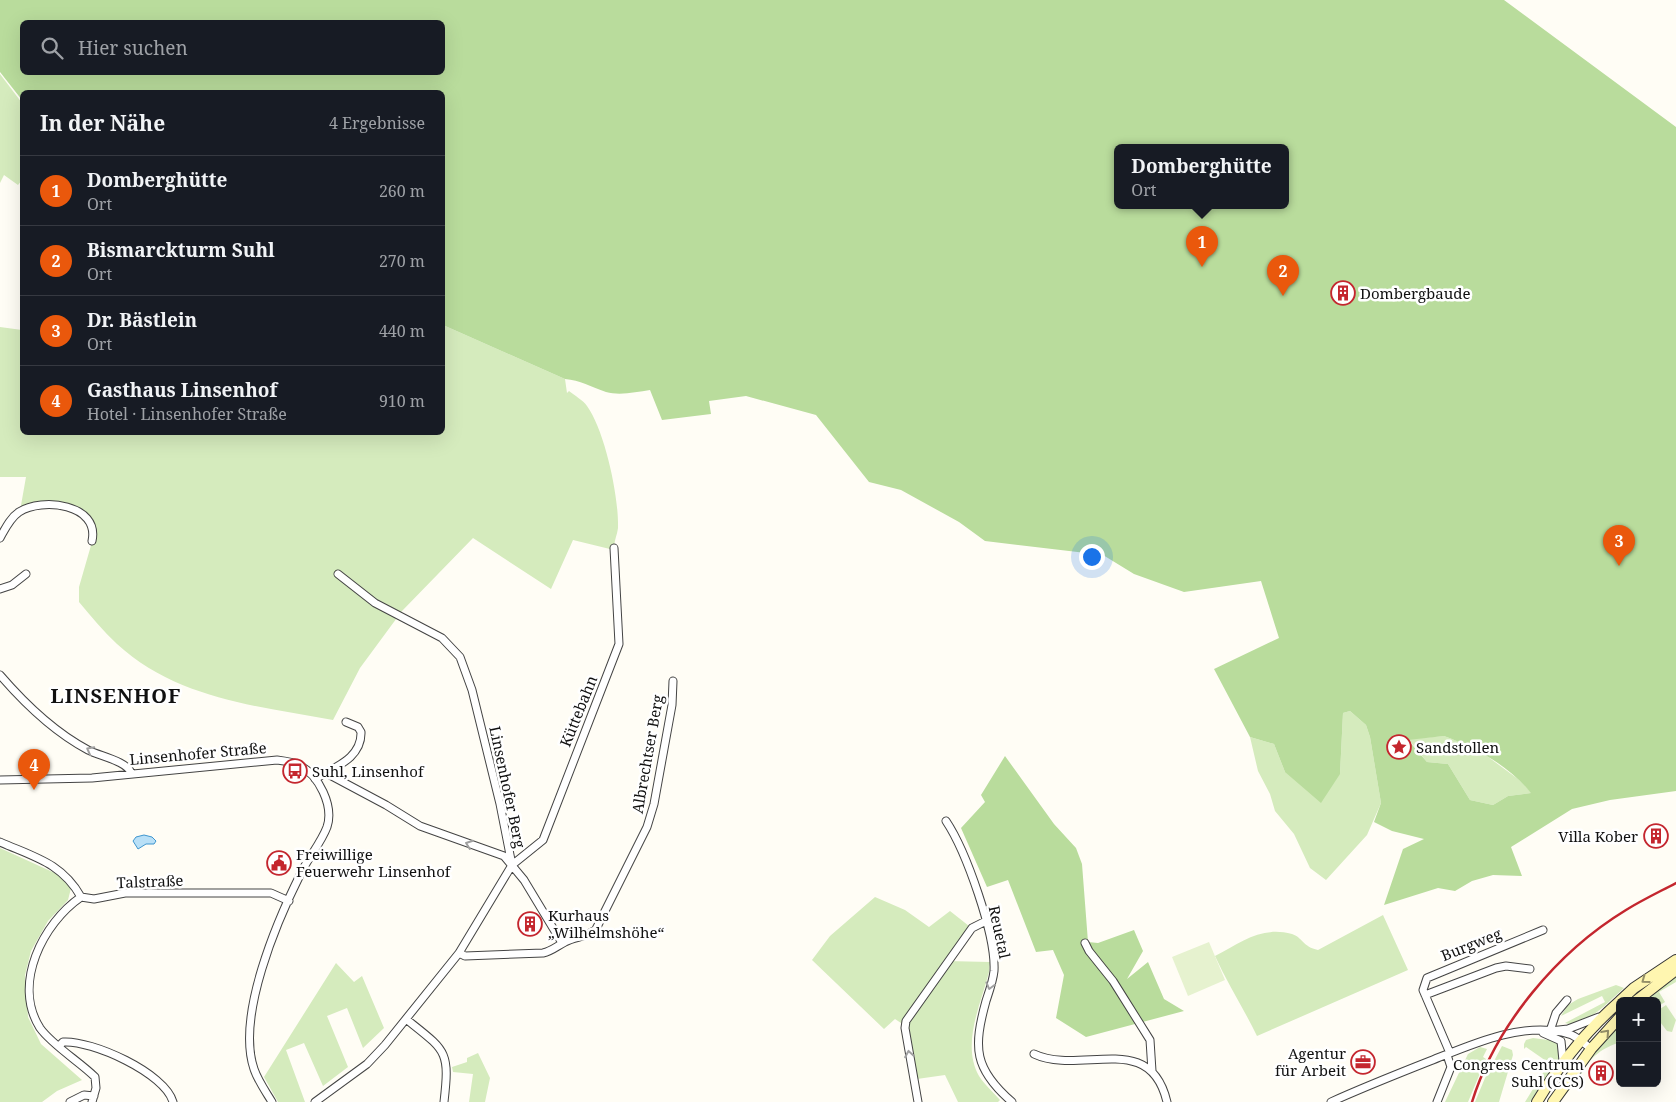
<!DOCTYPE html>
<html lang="de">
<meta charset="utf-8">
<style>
body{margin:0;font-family:"Noto Serif",serif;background:#242831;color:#f1f3f6}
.controls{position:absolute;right:15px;bottom:15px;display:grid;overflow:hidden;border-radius:8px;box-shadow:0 5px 20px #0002}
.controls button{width:45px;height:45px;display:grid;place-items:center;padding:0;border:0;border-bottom:1px solid #363941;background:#171b24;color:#f1f3f6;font:25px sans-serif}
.you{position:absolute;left:1091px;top:556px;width:18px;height:18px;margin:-12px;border:4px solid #fff;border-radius:50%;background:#1a73e8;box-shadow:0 0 0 8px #1a73e833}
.badge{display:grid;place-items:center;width:32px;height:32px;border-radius:50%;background:#ea580c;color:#fff;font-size:16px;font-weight:700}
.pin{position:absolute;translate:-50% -41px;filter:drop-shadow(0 1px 2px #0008)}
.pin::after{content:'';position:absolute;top:26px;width:18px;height:15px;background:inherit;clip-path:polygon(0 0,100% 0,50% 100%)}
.popup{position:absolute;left:1114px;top:144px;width:175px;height:65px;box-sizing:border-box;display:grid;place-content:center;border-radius:8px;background:#171b24;filter:drop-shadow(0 1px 4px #0005);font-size:16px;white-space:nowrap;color:#9ea1a6}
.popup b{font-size:19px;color:#f1f3f6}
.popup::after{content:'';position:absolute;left:50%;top:100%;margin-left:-10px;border:10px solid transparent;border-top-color:#171b24}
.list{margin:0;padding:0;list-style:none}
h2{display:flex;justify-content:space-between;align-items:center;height:65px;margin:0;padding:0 20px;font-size:21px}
h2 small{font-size:16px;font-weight:400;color:#9ea1a6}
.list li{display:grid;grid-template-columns:32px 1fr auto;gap:15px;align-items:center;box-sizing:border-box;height:70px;padding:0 20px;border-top:1px solid #363941}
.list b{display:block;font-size:19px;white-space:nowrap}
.list p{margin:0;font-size:16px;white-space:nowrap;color:#9ea1a6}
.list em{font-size:16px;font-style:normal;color:#9ea1a6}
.icon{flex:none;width:28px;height:28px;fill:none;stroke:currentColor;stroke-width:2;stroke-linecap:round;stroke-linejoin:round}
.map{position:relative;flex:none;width:1676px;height:1102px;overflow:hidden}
.search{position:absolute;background:#171b24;box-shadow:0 5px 20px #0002;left:20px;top:20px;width:425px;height:55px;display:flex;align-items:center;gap:12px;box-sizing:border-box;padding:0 18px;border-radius:8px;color:#9ea1a6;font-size:19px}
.panel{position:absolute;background:#171b24;box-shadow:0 5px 20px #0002;left:20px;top:90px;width:425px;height:345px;border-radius:8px}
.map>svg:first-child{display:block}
</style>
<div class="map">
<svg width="1676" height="1102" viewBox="0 0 1676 1102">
<rect width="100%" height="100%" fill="#fffdf5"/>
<path fill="#d5ebbd" d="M0,74L22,103V180L18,185L4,175L0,183Z
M443,325L565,379L567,393L569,391C575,396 583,400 587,406C605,431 619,497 618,528C617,536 614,540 614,550L573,540L551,589L473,538L402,611L360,668L333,720C257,706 177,699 117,644C103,631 91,616 79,602V587L94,535L81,512L42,506L20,511L26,477H0V327L22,330V432H442Z
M1350,711L1366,725L1370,737L1381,803L1367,835L1326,880L1310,868L1294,834L1275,811L1270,794L1258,771L1250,737L1274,744L1285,772L1340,774L1343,713Z
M1444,736L1476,748L1518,779L1532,793L1508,796L1493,805L1470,800L1448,764L1427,762L1408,739Z
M0,848L57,874L71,888L68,900L48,921L31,951L25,975L28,1017L41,1044L82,1080L57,1091L42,1102H0Z
M875,897L905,910L929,927L950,911L969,926L946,961L990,962L989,972C981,1004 961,1044 979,1076C984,1084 993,1092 1000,1100L998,1102H958L945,1075L910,1080L901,1023L895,1019L884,1029L812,960L830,936Z
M1383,915L1408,970L1257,1036C1244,1009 1227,983 1215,956C1242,942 1261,926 1292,934C1302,937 1303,947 1318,950Z
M336,963L354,982L362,976L384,1028L363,1048L347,1008L327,1016L348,1067L323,1086L304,1043L286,1050L305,1102H278L264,1077Z
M1676,976V982L1659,992L1665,1002L1657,1007V1001H1643Z
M1616,985L1624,988C1611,999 1584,1030 1565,1023L1605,1002L1602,996L1561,1016L1568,1005L1578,999Z
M1666,1005L1676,1020L1672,1032L1667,1031L1657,1018V1011Z
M1620,1024V1035L1616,1037L1618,1043C1598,1049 1582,1065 1578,1085L1572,1087L1559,1102L1589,1059Z
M1533,1038L1556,1041L1561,1051L1559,1058L1530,1102H1525L1549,1063L1526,1047L1524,1049V1044L1526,1040Z
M1502,1046L1512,1050L1513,1055L1499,1102H1475L1485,1078Z
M1480,1047L1487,1049L1483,1057L1486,1059L1468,1102H1445L1468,1054Z
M478,1053L490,1078L485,1102H469L473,1074L453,1072L452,1067L467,1062V1058Z"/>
<path fill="#b9dc9c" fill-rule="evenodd" d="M0,0H1504L1676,127V791L1610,800L1572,809L1511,847L1522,876L1493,875L1472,881L1455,891L1438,888L1384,905L1403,849L1424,839L1392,831L1374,822L1381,803L1370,737L1366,725L1350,711L1343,713L1340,774L1321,803L1285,772L1274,744L1250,737L1214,669L1279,638L1261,581L1184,592L1134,574L1103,555L985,541L959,522L901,490L869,482L816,415L746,396L709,401L711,414L662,420L650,390C636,392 620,396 606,392C591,387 580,380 565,379L443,325L442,92H22V100L0,72ZM22,22H442V72H22ZM1118,148H1286V206H1118ZM1444,736C1477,748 1509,766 1531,793L1508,796L1493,805L1470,800L1448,764L1427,762L1408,740Z
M1005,756L1054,824L1076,848L1082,864L1088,942L1098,943L1134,930L1143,951L1127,979L1148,962L1164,999L1184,1011L1086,1037L1056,1018L1064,975L1053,950L1036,952L1008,880L987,887L961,828L985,802L981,795Z"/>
<path fill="#e6f2cf" d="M1209,942L1225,980L1188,996L1172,957Z"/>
<path fill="#b9e0f7" stroke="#3f96cf" d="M144,835L152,837L156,841L154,844H146L138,849L133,841L136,837Z"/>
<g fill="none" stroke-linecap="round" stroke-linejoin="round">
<g stroke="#444" stroke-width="9">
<path id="street" d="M0,538C5,529 10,518 19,512C42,497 100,504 92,541
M338,574L375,603L442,638L460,657L472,690L500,804L512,865
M0,589L12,585L26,574
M0,675C25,704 54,732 88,750C99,756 127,761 131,773
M326,773L386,805L420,826L504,856L524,880L562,943
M315,779C335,767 362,758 361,732L358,727L346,722
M0,780L92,778L277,760C285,761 293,762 299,765C319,775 334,806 327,827C321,843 308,858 301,873C277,921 236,1016 254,1069C258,1081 266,1092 272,1102
M946,821C966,851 996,935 994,971C993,981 989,992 986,1001C973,1048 974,1069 1012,1102
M0,842C34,857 62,863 81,897L94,899L125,893H271L289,901
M81,897C43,923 12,984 40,1028C52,1045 80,1062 95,1077L96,1088L92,1102
M1085,943L1089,951L1113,981L1150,1040L1152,1071
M459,953L465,956L543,953C552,951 557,946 565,942C576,936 586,938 596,929L647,827L654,804L672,705L673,681
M1425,995L1496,968L1506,966L1530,969
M1567,1000L1556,1013L1550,1031L1568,1029L1599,1017
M406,1019C446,1051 450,1050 444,1102
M1543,1033L1561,1041L1563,1061
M59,1046L63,1042C92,1040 165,1073 173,1102
M1450,1053L1423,990L1427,978L1543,930
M1034,1054C1081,1076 1150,1029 1167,1102
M70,1102L84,1095L94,1096
M315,1102L367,1064L385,1045L459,953L512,865L543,840L619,644L614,548
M918,1102L905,1028L906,1021L972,928L986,921
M1331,1102C1364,1087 1397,1074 1430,1061C1471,1045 1517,1023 1562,1032C1574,1034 1583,1042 1591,1049
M1437,1102L1451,1067L1447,1055"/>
</g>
<g stroke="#333" stroke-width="12">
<path id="secondary" d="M1620,1001L1634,988L1676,960
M1636,1001L1676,970
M1537,1102C1560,1063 1586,1031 1620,1001
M1553,1102L1591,1049L1620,1017"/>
</g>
<use href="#street" stroke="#fff" stroke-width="7"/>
<use href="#secondary" stroke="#fff6b0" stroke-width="10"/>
<path stroke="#c4262e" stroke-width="2.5" d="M1472,1102C1496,1025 1557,952 1626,910C1642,900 1659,892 1676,883"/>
</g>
<defs><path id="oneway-chevron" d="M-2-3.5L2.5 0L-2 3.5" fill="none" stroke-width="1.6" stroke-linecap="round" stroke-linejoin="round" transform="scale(1.25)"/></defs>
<g stroke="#a0a0a0">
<use href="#oneway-chevron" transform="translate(90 750) rotate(-152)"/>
<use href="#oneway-chevron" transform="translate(469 844) rotate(-160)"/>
<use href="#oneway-chevron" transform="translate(990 986) rotate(105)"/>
<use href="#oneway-chevron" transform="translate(909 1054) rotate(-99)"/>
</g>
<g stroke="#948f68">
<use href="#oneway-chevron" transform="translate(1645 980) rotate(144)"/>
<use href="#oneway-chevron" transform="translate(1606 1033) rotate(-48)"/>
</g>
<defs>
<g id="building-ring" transform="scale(1.25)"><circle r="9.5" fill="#fff" stroke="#c4262e" stroke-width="1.5"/><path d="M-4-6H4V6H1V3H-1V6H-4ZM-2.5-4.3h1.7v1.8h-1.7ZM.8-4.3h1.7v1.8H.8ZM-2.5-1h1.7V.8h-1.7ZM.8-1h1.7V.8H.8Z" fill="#c4262e"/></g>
<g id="sight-ring" transform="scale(1.25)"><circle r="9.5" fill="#fff" stroke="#c4262e" stroke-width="1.5"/><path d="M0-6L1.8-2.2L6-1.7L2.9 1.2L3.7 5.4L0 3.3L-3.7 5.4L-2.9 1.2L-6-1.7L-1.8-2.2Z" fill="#c4262e"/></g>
<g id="bus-ring" transform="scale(1.25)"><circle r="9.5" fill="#fff" stroke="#c4262e" stroke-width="1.5"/><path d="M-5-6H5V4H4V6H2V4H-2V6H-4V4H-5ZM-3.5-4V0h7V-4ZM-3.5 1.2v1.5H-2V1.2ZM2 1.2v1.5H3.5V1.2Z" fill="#c4262e"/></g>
<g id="civic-ring" transform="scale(1.25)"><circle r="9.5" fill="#fff" stroke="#c4262e" stroke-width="1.5"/><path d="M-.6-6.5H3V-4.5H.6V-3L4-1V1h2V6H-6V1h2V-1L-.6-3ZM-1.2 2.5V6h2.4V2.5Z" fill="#c4262e"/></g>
<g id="office-ring" transform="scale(1.25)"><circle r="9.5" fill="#fff" stroke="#c4262e" stroke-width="1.5"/><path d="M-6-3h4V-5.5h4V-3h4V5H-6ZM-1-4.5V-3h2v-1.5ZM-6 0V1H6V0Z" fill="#c4262e"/></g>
</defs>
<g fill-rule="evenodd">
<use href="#building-ring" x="1343" y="293"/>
<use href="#sight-ring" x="1399" y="747"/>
<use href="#bus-ring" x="295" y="771"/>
<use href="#building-ring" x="1656" y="836"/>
<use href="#civic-ring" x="279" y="863"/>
<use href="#building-ring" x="530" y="924"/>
<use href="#office-ring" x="1363" y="1062"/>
<use href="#building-ring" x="1601" y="1073"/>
</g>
<g text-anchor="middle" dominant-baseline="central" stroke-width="5" stroke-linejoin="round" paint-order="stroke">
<g font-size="15" fill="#111" stroke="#fff" text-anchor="start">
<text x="1360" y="293">Dombergbaude</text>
<text x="1416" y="747">Sandstollen</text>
<text x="312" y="771">Suhl, Linsenhof</text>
<text x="1638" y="836" text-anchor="end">Villa Kober</text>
<text x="296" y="854">Freiwillige<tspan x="296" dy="17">Feuerwehr Linsenhof</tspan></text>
<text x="548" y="915">Kurhaus<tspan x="548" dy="17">„Wilhelmshöhe“</tspan></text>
<text x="1346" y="1053" text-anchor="end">Agentur<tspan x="1346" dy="17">für Arbeit</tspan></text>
<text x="1584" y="1064" text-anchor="end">Congress Centrum<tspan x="1584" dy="17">Suhl (CCS)</tspan></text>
</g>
<g font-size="15" fill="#111" stroke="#fff">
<text transform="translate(578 711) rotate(-68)">Küttebahn</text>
<text transform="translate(198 753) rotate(-5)">Linsenhofer Straße</text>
<text transform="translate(647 754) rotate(-80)">Albrechtser Berg</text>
<text transform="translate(508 787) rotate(78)">Linsenhofer Berg</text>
<text transform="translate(150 881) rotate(-2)">Talstraße</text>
<text transform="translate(1000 932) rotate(78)">Reuetal</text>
<text transform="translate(1471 944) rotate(-22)">Burgweg</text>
</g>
<g font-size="20" font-weight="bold" letter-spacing="1" fill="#111" stroke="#fff">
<text x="116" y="695">LINSENHOF</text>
</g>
</g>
</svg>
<div class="controls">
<button>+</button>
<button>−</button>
</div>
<div class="you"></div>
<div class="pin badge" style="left:1202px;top:267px">1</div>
<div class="popup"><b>Domberghütte</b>Ort</div>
<div class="pin badge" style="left:1283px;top:296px">2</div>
<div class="pin badge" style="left:1619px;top:566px">3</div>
<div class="pin badge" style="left:34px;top:790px">4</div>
<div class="search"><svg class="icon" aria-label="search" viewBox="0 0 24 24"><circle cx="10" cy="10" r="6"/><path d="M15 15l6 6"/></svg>Hier suchen</div>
<section class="panel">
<h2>In der Nähe<small>4 Ergebnisse</small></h2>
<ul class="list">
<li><span class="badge">1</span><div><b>Domberghütte</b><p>Ort</p></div><em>260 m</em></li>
<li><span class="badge">2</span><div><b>Bismarckturm Suhl</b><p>Ort</p></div><em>270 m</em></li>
<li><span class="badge">3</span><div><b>Dr. Bästlein</b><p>Ort</p></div><em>440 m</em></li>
<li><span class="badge">4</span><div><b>Gasthaus Linsenhof</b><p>Hotel · Linsenhofer Straße</p></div><em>910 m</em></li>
</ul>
</section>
</div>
